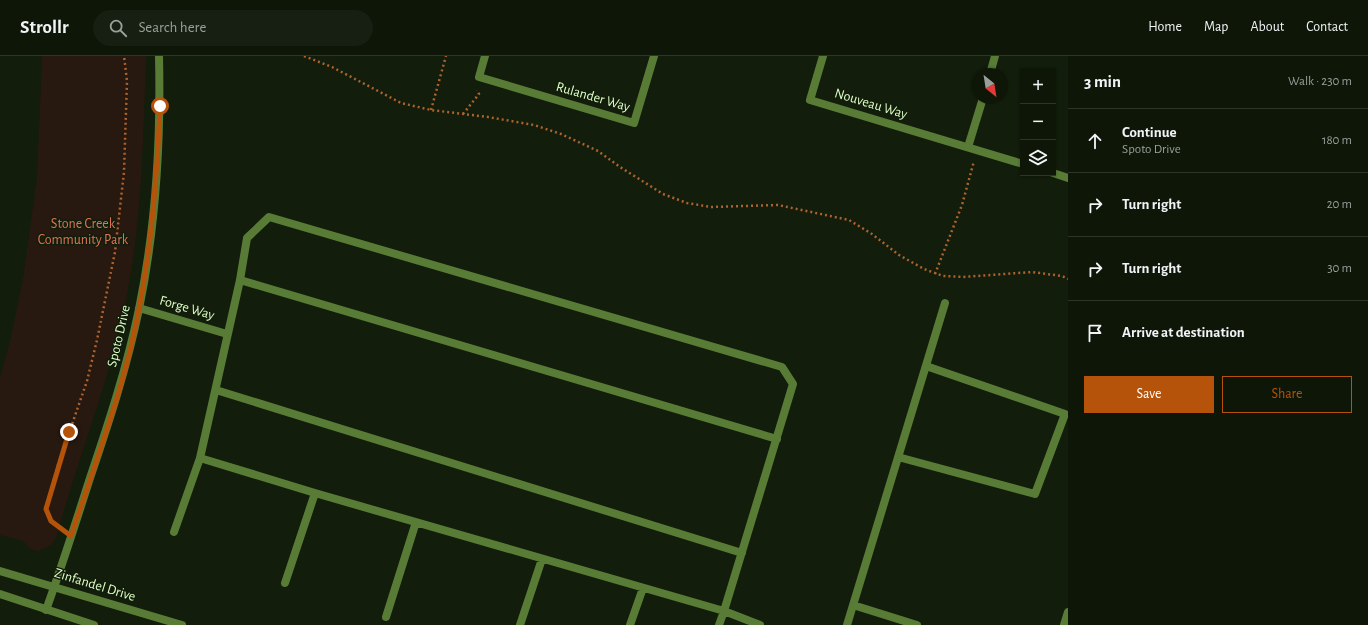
<!DOCTYPE html>
<meta charset="utf-8">
<style>
body{margin:0;font-family:"Alegreya Sans",sans-serif;background:#171f12;color:#f1f3f6}
.controls{position:absolute;right:12px;top:12px;display:grid;overflow:hidden;border-radius:0px;box-shadow:0 1px 3px #0004}
.controls button{width:36px;height:36px;display:grid;place-items:center;padding:0;border:0;border-bottom:1px solid #2e3529;background:#0e1608;color:#f1f3f6;font:20px sans-serif}
.compass{position:absolute;left:972px;top:12px;width:36px;height:36px;border-radius:50%;background:#0e1608;box-shadow:0 1px 3px #0004;rotate:150deg}
.stop{position:absolute;width:12px;height:12px;margin:-9px;border:3px solid #b45309;border-radius:50%;background:#fff}
.stop.end{background:#b45309;border-color:#fff;box-shadow:0 1px 4px #0008}
.list{margin:0;padding:0;list-style:none}
h2{display:flex;justify-content:space-between;align-items:center;height:52px;margin:0;padding:0 16px;font-size:17px}
h2 small{font-size:13px;font-weight:400;color:#9b9f9c}
.list li{display:grid;grid-template-columns:26px 1fr auto;gap:12px;align-items:center;box-sizing:border-box;height:64px;padding:0 16px;border-top:1px solid #2e3529}
.list b{display:block;font-size:15px;white-space:nowrap}
.list p{margin:0;font-size:13px;white-space:nowrap;color:#9b9f9c}
.list em{font-size:13px;font-style:normal;color:#9b9f9c}
.actions{display:flex;gap:8px;padding:12px 16px}
.actions a{flex:1;padding:9px 0;border:1px solid #b45309;border-radius:0px;text-align:center;font-size:14px;color:#b45309}
.actions .main{background:#b45309;color:#fff}
.icon{flex:none;width:22px;height:22px;fill:none;stroke:currentColor;stroke-width:2;stroke-linecap:round;stroke-linejoin:round}
.map{position:relative;flex:none;width:1068px;height:569px;overflow:hidden}
header{display:flex;align-items:center;gap:24px;box-sizing:border-box;height:56px;padding:0 20px;background:#0e1608;border-bottom:1px solid #2e3529}
header strong{font-size:19px}
nav{display:flex;gap:22px;margin-inline-start:auto;font-size:14px}
.search{width:280px;height:36px;background:#171f12;display:flex;align-items:center;gap:10px;box-sizing:border-box;padding:0 14px;border-radius:22px;color:#9b9f9c;font-size:15px}
main{display:flex}
aside{flex:1;background:#0e1608}
.map>svg:first-child{display:block}
</style>
<header>
<strong>Strollr</strong>
<div class="search"><svg class="icon" aria-label="search" viewBox="0 0 24 24"><circle cx="10" cy="10" r="6"/><path d="M15 15l6 6"/></svg>Search here</div>
<nav><a>Home</a><a>Map</a><a>About</a><a>Contact</a></nav>
</header>
<main>
<div class="map">
<svg width="1068" height="569" viewBox="0 0 1068 569">
<rect width="100%" height="100%" fill="#121d0b"/>
<path fill="#27190f" d="M42,0H146V4C143,87 142,171 124,253C107,332 77,405 56,482L51,489L38,495L31,493L23,485L0,479V321L11,281L23,223L37,121Z"/>
<g fill="none" stroke-linecap="round" stroke-linejoin="round">
<path stroke="#ae622d" stroke-width="2.5" stroke-dasharray="2 3" stroke-linecap="butt" d="M304,0L332,11L401,47L431,54L488,61L534,69L561,78L598,95L620,111L663,138L687,147L711,151L778,149L849,164L872,178L899,199L924,213L943,220L963,221L1032,216L1062,220L1068,223
M431,54L446,0
M463,58L479,38L477,34
M935,218L962,149L974,105
M61,473L51,465L46,453L58,409L87,325L97,284L115,196L124,116L127,25L124,0"/>
<path stroke="#587c36" stroke-width="8" d="M1064,569L1068,556"/>
<path stroke="#587c36" stroke-width="8" d="M485,0L479,21L634,67L654,0
M823,0L810,44L1023,108
M990,18L995,0
M968,91L983,42
M1053,117L1068,122
M240,224L777,383
M139,252L227,278
M216,334L742,497
M898,401L1035,438L1065,358L926,310
M174,476L200,402
M285,527L315,437
M853,549L917,569
M46,554C62,510 76,466 90,422C109,366 127,311 139,253C156,170 161,85 159,0
M386,561L416,466
M520,569L542,503
M630,569L643,532
M719,569L724,555L793,328L782,311L269,161L247,182L240,224L200,402L315,437L724,555L760,569
M847,569L945,247"/>
<path stroke="#587c36" stroke-width="8" d="M0,515L182,569
M0,538L94,569"/>
</g>
<g fill="none" stroke-linecap="round" stroke-linejoin="round">
<path stroke="#b45309" stroke-width="5" d="M69,376L46,453L51,465L71,480C88,429 107,377 122,325C148,235 156,142 160,50"/>
</g>
<g text-anchor="middle" dominant-baseline="central" stroke-width="3" stroke-linejoin="round" paint-order="stroke">
<g font-size="14" fill="#deffc7" stroke="#121d0b">
<text transform="translate(593 41) rotate(16)">Rulander Way</text>
<text transform="translate(871 48) rotate(17)">Nouveau Way</text>
<text transform="translate(187 252) rotate(16)">Forge Way</text>
<text transform="translate(119 280) rotate(-77)">Spoto Drive</text>
<text transform="translate(95 529) rotate(17)">Zinfandel Drive</text>
</g>
<g font-size="14" fill="#de7355" stroke="#121d0b">
<text x="83" y="168">Stone Creek<tspan x="83" dy="16">Community Park</tspan></text>
</g>
</g>
</svg>
<div class="controls">
<button>+</button>
<button>−</button>
<button><svg class="icon" aria-label="layers" viewBox="0 0 24 24"><path d="M12 4l9 5-9 5-9-5zM3 14l9 5 9-5"/></svg></button>
</div>
<svg class="compass" viewBox="-18 -18 36 36"><path d="M0-13l5 13h-10z" fill="#e53935"/><path d="M0 13l5-13h-10z" fill="#9b9f9c"/></svg>
<div class="stop" style="left:160px;top:50px"></div>
<div class="stop end" style="left:69px;top:376px"></div>
</div>
<aside>
<h2>3 min<small>Walk · 230 m</small></h2>
<ul class="list">
<li><svg class="icon" aria-label="ahead" viewBox="0 0 24 24"><path d="M12 20V5M6 11l6-6 6 6"/></svg><div><b>Continue</b><p>Spoto Drive</p></div><em>180 m</em></li>
<li><svg class="icon" aria-label="right" viewBox="0 0 24 24"><path d="M7 20v-9h11M14 6l5 5-5 5"/></svg><div><b>Turn right</b></div><em>20 m</em></li>
<li><svg class="icon" aria-label="right" viewBox="0 0 24 24"><path d="M7 20v-9h11M14 6l5 5-5 5"/></svg><div><b>Turn right</b></div><em>30 m</em></li>
<li><svg class="icon" aria-label="arrive" viewBox="0 0 24 24"><path d="M6 21V4h12l-3 4 3 4H6"/></svg><div><b>Arrive at destination</b></div></li>
</ul>
<div class="actions"><a class="main">Save</a><a>Share</a></div>
</aside>
</main>
